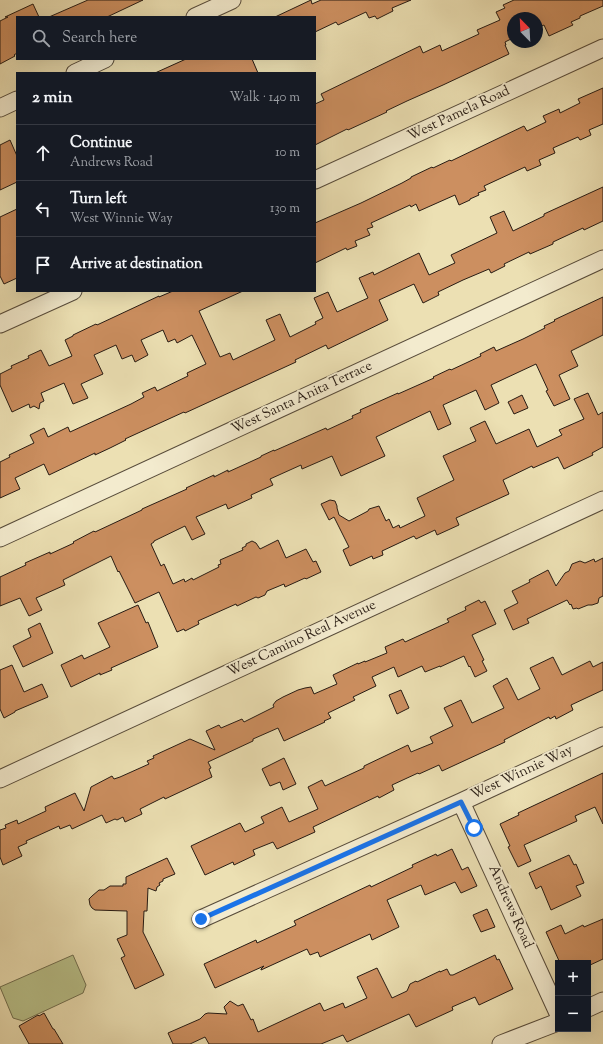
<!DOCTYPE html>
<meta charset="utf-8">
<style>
body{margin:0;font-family:"Sorts Mill Goudy",serif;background:#242831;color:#f1f3f6}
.controls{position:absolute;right:12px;bottom:12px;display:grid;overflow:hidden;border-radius:0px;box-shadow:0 4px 16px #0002}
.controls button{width:36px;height:36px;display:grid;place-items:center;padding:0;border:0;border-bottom:1px solid #363941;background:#171b24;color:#f1f3f6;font:20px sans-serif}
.compass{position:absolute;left:507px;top:12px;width:36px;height:36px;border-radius:50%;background:#171b24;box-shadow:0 4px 16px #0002;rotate:336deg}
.stop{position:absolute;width:12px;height:12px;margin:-9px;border:3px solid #1a73e8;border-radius:50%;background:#fff}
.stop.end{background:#1a73e8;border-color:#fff;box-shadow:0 1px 4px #0008}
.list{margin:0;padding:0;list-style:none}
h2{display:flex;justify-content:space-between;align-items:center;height:52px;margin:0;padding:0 16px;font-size:17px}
h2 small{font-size:13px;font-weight:400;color:#9ea1a6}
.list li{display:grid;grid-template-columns:26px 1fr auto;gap:12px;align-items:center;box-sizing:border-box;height:56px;padding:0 16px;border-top:1px solid #363941}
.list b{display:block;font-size:15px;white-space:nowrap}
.list p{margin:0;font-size:13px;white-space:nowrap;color:#9ea1a6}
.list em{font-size:13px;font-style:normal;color:#9ea1a6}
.icon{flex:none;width:22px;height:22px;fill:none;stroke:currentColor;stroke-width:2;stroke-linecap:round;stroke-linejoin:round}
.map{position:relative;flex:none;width:603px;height:1044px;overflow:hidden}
.search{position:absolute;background:#171b24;box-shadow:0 4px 16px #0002;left:16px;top:16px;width:300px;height:44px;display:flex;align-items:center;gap:10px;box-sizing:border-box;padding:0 14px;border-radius:0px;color:#9ea1a6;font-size:15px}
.panel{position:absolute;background:#171b24;box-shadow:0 4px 16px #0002;left:16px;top:72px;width:300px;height:220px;border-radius:0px}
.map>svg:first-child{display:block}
</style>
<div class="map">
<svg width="603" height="1044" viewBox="0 0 603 1044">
<rect width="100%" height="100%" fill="#ece0b3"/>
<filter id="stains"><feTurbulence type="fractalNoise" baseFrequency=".005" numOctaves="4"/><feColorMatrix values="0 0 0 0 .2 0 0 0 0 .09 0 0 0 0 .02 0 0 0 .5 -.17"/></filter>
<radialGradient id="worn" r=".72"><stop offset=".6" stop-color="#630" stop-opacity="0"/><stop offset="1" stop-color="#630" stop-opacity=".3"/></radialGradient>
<path fill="#b9c28b" stroke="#706e4f" d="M73,955L86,985L83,993L23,1021L13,1018L0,987Z"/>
<path fill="#cc8f60" stroke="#271b13" d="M88,0H143L107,17H49Z
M311,0L312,4L321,0H411L392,8L393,11L377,19L375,16L369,18L366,12L338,25L336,22L315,32V17H275Z
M514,0H603V6L580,16V18L571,22L573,25L549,36L544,25L537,28V18H513V38L505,42L506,45H505L509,54L443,85L407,101L386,111L387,112L348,130L347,129L315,145V104L324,100L321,94L420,46L423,53L440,45L442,51L479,34L477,30L500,20L496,12L505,8L503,5Z
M33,4L39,17H17V53L14,55L15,56L0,64V21L8,17H5Z
M186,59H252L258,73H155Z
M603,88V124L589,130L591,135L580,140L578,137L553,148L555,153L539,160L541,165L527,171L525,167L484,186L486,190L478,193L479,195L470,199V200L459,205L455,195L419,211L416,204L411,207L410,205L371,223L373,227L367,229L370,235L355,241L357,246L347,250L346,248L315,263V223L361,203L402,183L411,178V177L432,167L433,168L450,160L451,161L524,126L527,131L546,122L543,116L559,109L560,113L580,103L578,99Z
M10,140L17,156V182L0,190V145Z
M603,187V221L584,230L583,228L553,242V244L530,254L529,252L504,264L505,266L491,273L489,269L463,280L438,292L439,295L423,303L414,284L379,300L388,320L328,349L326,345L295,360L296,362L185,413L184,412L125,439L126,440L110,448L95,455V453L49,475L44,464L15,478L20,489L0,498V462L10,457L9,455L34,443L30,435L44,428L48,437L68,427L70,432L131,404L144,397L142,393L155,387L157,391L188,376L187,373L206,364L192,335L177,343L175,339L168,342L163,330L141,340L148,355L135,362L132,355L122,359L116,345L94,355L103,374L81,384L88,398L73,404L64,383L41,393L44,401L40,403L39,409L34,406L30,408L29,404L12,412L0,385V374L12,368L11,366L29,358L28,356L41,350L49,366L72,356L65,340L73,336V335L96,324L97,325L159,296V297L173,291H243L199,311L220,357L230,353L233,360L275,340L266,320L280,314L290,337L316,324L315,322L323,318L314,298L328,292L337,312L368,298L359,278L373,272L374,275L419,253L429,275L455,263L451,255L497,233L490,217L504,211L513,231L544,216V214Z
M17,209V278L4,284L0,276V217Z
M603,297V335L571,351L578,366L559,375L570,399L554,406L546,391L548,390L536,364L491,385L499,403L485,410L476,390L443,405L451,424L438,430L430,411L376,437L385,456L341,476L332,456L302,469L301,465L270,479L273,485L251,495L252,498L228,509L226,504L196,517L205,534L192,540L185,526L154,541V542L151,544L161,566L164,564L173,584L184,579L185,582L192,578L193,580L219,567L218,565L221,564L220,560L243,550L242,548L246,546V544L252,541L256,543L260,549L278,540L286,558L306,549L313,562L316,561L321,572L306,579L305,578L285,587L284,584L267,591L265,595L258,598L256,597L237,606L236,604L198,621L199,624L185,631L184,629L177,632L159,592L135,603L119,571L118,572L111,556L63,580L65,585L36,598L42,610L29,616L20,598L0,606V577L26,565L25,563L50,552V554L74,543L73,542L94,531L95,532L142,510V509L187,489L186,488L214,475V477L228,470V472L261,457V456L274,450V451L326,428L327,430L353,418L352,416L361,412L360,410L398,393V394L434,378L433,377L450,369L451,370L481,356L480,354L494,347L496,351L523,339L545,328L544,326L555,321L554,320Z
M588,393L598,415L603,412V447L592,453L593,455L564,469L558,457L533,468L532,466L503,480L509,494L456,518L459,525L437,535L435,530L416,539L414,536L382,551L383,555L373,559L372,556L350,566L343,550L349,547L334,517L329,520L321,504L330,500L335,501L337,506V508L339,515L349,521L368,511L369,509L379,506L386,521L389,519L393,528L399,525L400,528L425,516L417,498L454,480L443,456L476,441L470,428L485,421L496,444L529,429L537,447L562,435L559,430L584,419L574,399Z
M522,395L528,408L514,414L508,402Z
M603,558V596L599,598L598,603L592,605H588L578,609L577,608L573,609L571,604L570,605L567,600L527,619L529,623L513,630L504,610L518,603L512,591L530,582L529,580L548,570L556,586L565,573L569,571L572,564L580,561L585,563L594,559L595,562Z
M479,600L481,603L485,601L496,624L472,635L484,660L482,661L487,671L475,677L470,666L469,667L464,656L440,667V666L425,672L422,666L398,677L394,667L372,677L376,686L353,697L355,700L328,713L331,718L324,721L325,722L284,741L278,728L253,739V741L208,762L211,768L209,769L212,777L165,799L164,797L140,809L142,814L125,822L123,817L117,820L115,819L106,823L102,815L72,829L70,825L60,829L59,826L26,841L27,843L18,847L22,856L3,865L0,857V830L6,828L5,825L17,820L18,824L46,811L45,807L75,793L84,811L91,787L112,776L114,779L120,777L149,764L147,761L154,758L153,756L190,739L215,750L206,731L219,725L221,728L242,719L244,722L274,707L273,705L276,701L283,697L298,690L305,688L311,687L314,694L337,684L333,675L358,663V664L365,661V662L387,653L385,647L403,639L405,642L449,622L447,619L466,610L465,607Z
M138,605L146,623L148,622L158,647L111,668L112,670L100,675V673L71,687L61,665L82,655L84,659L110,647L98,623Z
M40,623L53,653L23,667L13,646L31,637L28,629Z
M553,657L562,675L590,661L593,667L603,662V690L571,705L573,710L556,719L555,716L550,719L549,717L504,740L505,742L442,771L439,765L419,774L418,773L392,785L394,790L379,798L378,796L313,827L315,832L277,849L273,842L253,850L255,855L234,865L233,862L205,875L191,846L240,823L245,832L264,823L261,817L282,807L289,822L318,809L308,787L322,780L325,786L364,768V766L408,745L411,752L433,743L430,737L453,726L444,708L461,700L472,723L504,708L493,686L507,678L518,700L540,689L530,668Z
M12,665L24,692L42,684L48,697L15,711V712L4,718L0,709V670Z
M401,690L409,708L397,714L389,695Z
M284,758L296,784L283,790L280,782L270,786L262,769Z
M603,773V824L595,807L575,816L577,821L524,845L531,861L518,867L508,847L510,846L500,824L519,815L518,813Z
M452,849L462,870L468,867L477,886L461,893L455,882L425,895L421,885L387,900L399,927L372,940L370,934L320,957L318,952L310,955L307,949L261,970V969L264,966L215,988L204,964L256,940L257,943L296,925L294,921L370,885L371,887L413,867L412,865L436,854L437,856Z
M569,855L574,865L576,864L584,883L576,886L581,896L551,910L541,886L536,889L529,873Z
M167,858L175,874L163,879V881L159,883L160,885L157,887L156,891L148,888L147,911H144L143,932L164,975L135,989L121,958L125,956L117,939L127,935V911L95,910L92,908L90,905L89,899L92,896L99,890H104L110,886H123V884H126V877Z
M487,909L495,927L481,932L473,915Z
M603,919V959L588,966V963H560L546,932L561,925L565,934L583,925L584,927Z
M495,955L497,960L499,959L513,989L479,1005L475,997L452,1007L453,1010L416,1027L409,1014L347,1042L343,1035L321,1044H209L205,1037L190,1044H173L168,1033L200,1019L205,1014L208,1013L227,1014L224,1007L230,1001L238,1006L243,1004L251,1020L253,1019L258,1032L320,1003L324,1011L343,1003L345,1008L367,998L357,977L377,968L392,998L407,991L410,984L416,981L417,982L440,971V972L447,969L450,975H453Z
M44,1013L53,1029H54L63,1044H29L19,1026L38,1015L39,1016Z"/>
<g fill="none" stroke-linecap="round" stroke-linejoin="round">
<g stroke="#584c3b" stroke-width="19">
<path id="minor" d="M195,17L232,0
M75,73L105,59
M0,108L17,100
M315,180L603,48
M0,324L73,291
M0,538L603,259
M0,779L603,500
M461,802L558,1013
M201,919L461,802L603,736
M588,1008L603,1001
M501,1044L558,1022"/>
</g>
<use href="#minor" stroke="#f3ebce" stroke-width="17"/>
</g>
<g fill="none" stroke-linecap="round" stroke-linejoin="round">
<path stroke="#1a73e8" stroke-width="5" d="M201,919L461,802L474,828"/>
</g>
<g text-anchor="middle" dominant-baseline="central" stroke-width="4" stroke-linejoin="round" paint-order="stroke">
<g font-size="14" fill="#271b13" stroke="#f3ebce">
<text transform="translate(459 114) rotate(-25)">West Pamela Road</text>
<text transform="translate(302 398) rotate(-25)">West Santa Anita Terrace</text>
<text transform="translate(302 639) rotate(-25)">West Camino Real Avenue</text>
<text transform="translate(522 773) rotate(-25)">West Winnie Way</text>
<text transform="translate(510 907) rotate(66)">Andrews Road</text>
</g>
</g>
<rect width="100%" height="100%" filter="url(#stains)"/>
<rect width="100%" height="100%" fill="url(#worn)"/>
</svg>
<div class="controls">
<button>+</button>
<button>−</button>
</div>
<svg class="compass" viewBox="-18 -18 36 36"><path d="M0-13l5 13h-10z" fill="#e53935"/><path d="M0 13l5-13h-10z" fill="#9ea1a6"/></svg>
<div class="stop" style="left:474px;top:828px"></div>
<div class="stop end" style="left:201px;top:919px"></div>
<div class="search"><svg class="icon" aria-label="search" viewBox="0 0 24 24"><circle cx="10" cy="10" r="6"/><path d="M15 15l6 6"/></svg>Search here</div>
<section class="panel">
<h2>2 min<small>Walk · 140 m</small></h2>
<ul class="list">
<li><svg class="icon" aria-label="ahead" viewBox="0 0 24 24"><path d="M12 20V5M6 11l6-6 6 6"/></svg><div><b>Continue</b><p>Andrews Road</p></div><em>10 m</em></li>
<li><svg class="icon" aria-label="left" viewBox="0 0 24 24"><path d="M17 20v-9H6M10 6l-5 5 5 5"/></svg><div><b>Turn left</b><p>West Winnie Way</p></div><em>130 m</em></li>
<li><svg class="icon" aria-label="arrive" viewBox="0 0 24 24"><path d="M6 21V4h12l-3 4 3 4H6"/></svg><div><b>Arrive at destination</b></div></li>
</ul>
</section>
</div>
